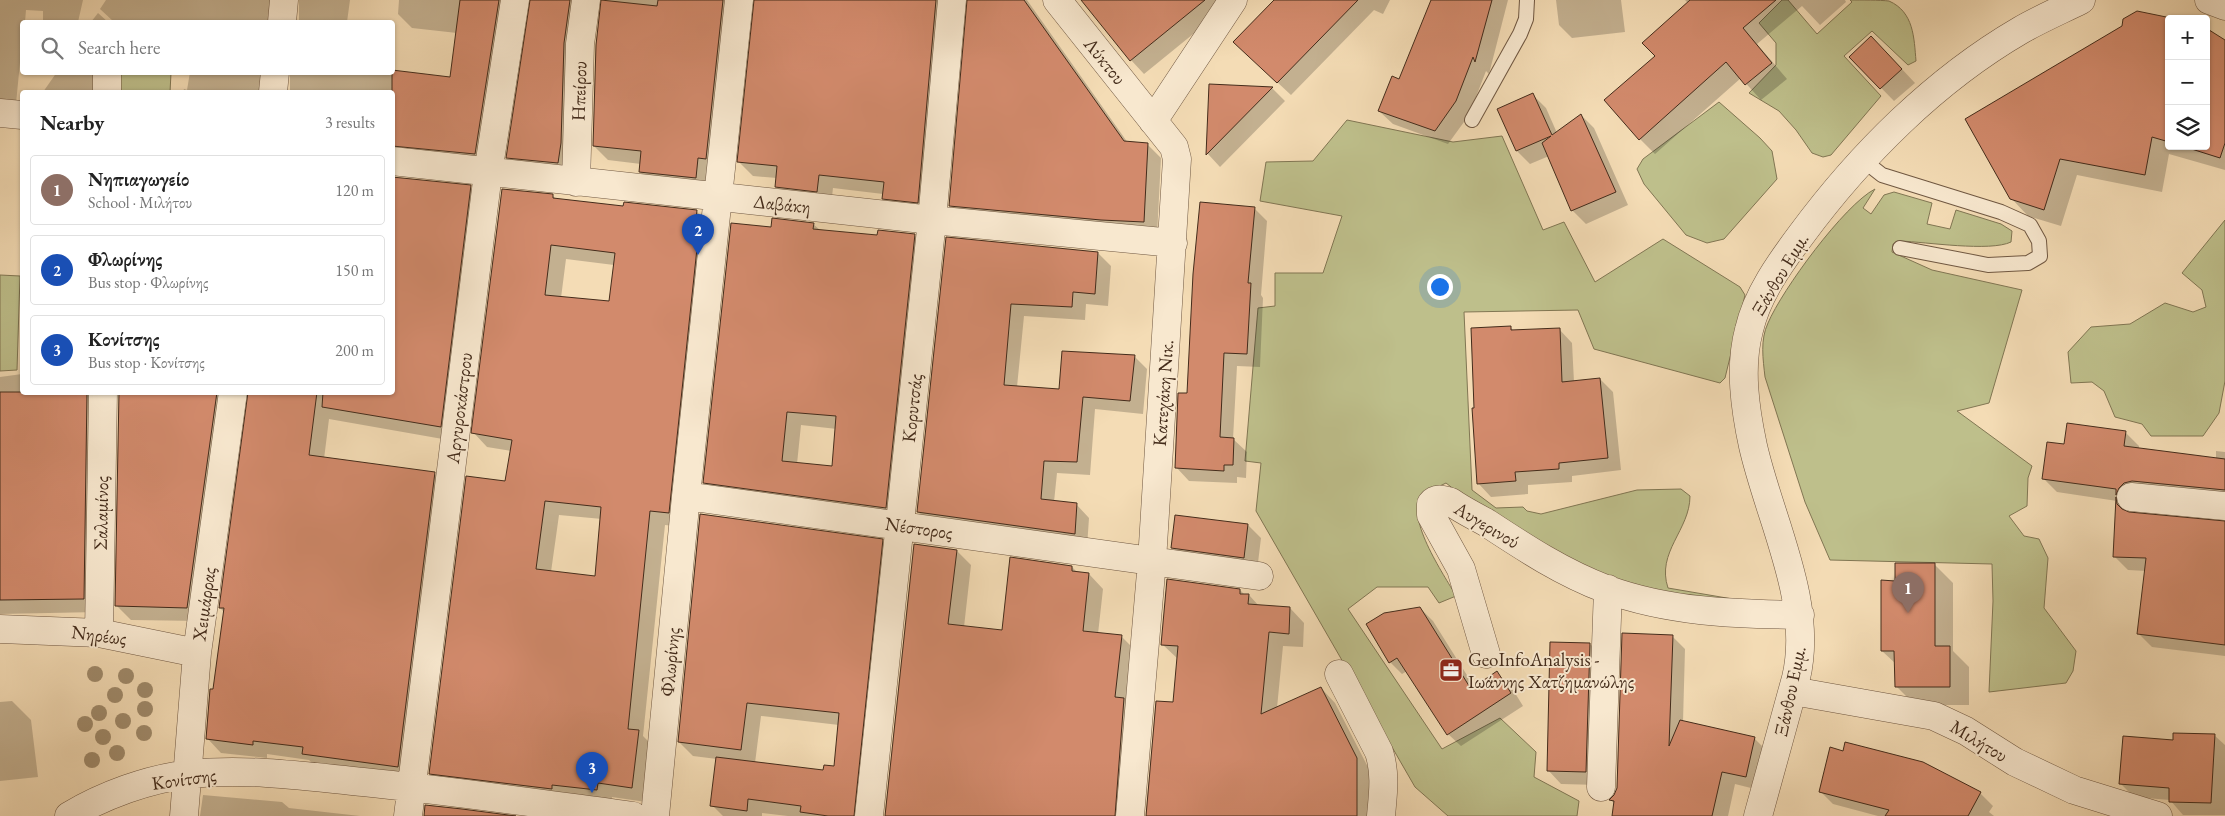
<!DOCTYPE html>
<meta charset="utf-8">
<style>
body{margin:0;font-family:"EB Garamond",serif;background:#f2f2f2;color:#222}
.controls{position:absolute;right:15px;top:15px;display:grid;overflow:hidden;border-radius:5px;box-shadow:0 1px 4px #0004}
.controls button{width:45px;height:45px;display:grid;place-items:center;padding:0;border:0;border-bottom:1px solid #e0e0e0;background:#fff;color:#222;font:25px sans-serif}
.you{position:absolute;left:1439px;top:286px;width:18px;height:18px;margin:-12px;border:4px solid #fff;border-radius:50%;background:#1a73e8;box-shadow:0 0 0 8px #1a73e833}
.badge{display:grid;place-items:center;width:32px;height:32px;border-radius:50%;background:#7c3aed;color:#fff;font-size:16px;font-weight:700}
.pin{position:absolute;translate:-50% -41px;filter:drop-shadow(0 1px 2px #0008)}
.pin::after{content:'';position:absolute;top:26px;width:18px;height:15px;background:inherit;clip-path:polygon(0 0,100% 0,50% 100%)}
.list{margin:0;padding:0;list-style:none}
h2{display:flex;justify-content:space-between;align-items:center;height:65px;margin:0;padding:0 20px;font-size:21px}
h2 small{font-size:16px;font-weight:400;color:#767676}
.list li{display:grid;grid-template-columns:32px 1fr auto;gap:15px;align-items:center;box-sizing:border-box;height:70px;margin:0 10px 10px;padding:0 10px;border:1px solid #e0e0e0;border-radius:5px}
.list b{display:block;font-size:19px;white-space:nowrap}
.list p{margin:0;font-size:16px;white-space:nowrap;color:#767676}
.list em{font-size:16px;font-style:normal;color:#767676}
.icon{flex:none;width:28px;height:28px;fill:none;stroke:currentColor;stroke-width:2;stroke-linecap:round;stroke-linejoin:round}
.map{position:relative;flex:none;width:2225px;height:816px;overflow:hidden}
.search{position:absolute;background:#fff;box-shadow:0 1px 4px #0004;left:20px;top:20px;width:375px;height:55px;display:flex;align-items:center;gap:12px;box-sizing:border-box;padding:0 18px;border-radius:5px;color:#767676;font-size:19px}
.panel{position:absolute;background:#fff;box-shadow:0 1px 4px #0004;left:20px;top:90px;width:375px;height:305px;border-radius:5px}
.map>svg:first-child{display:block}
</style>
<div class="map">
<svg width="2225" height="816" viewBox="0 0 2225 816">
<rect width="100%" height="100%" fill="#f4dcb5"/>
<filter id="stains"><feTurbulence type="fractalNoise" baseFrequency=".004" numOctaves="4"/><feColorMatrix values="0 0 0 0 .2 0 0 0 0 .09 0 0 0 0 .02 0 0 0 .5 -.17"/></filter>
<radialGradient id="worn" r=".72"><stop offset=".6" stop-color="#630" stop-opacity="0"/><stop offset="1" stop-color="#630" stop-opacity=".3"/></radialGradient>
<path fill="#bebf8b" stroke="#817653" d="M1782,0H1788L1817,34L1852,2L1850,0C1861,0 1880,0 1889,1C1914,12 1914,38 1916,61L1908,65L1872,31L1844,56L1881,96L1831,155L1823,157L1812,153L1796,130L1779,111L1749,93L1776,65V43L1759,23Z
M120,73H171L170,92H120Z
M1719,102L1760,138L1772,151L1777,179L1724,239L1707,243L1686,235L1644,184L1637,169L1643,159Z
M1347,120L1453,142L1502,136L1543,230L1564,222L1595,282L1663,239L1740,287L1745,295L1725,378L1720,383L1594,349L1578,310L1464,312L1472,490L1496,508L1523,507L1527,511L1541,514L1637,490L1681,489L1690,496C1690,530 1656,552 1668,588L1756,603L1657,593L1582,569L1464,497L1446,483C1439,487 1430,489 1424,494C1401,513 1445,576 1456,596L1439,603L1428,587H1377L1348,609L1442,749L1500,718L1536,752L1534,777L1579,801L1577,816H1448L1415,787L1256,511L1261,463L1245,461L1258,308L1275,306V273H1323L1342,216L1260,201L1266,162L1313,161Z
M1875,189L1863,208L1871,214L1884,195L1894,192L1932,203L1927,224L1950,229L1956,210L2001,224L2012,231L2011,242C1990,252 1926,242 1900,241L1893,244L1892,252L1932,270L2022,290L1989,403L1957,411L2032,466L2028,478L2027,506L2009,516L2024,536L2039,539L2048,558L2044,608L2076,651L2073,671L2066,683L1989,692L1993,601L1992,564L1830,560L1805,502L1765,377C1763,359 1760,340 1768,323C1782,290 1844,205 1875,189Z
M2225,220V381L2219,413L2203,436H2151L2142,424L2115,417L2104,391L2092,382L2071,383L2068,352L2091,327L2130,324L2165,303L2193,312L2206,307L2202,290L2182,273Z
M0,275L20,276L17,370L0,371Z"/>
<path fill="#0003" fill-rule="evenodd" d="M0,0H83L78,22H43V11L26,10L25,22H22V42L15,114L0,116Z
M106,0H291L281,22H165L148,20L146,22H114L100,9Z
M299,0H350L347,22H299Z
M399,0H523L489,168H392V92H290V72H392L451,78L457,33L412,28L398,14Z
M531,0H593L572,177L522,172L508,157Z
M602,0H747L710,192L654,186L640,172L641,164L608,160L594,146Z
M756,0H959L932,216L897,212L883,198V194L833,188L831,205L790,201L776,187L777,178L753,176L739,162Z
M969,0H1027L1128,143L1147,144L1161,158L1157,236L964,220L950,205Z
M1082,0H1235L1144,74L1131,60Z
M1276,0H1390L1383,14L1374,10L1291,95L1248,55Z
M1432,0H1508L1489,74L1486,71L1469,115L1448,144L1393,124L1379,111L1399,81Z
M1556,0H1621L1625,32L1572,38L1559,25Z
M1685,0H1845L1846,2L1820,25L1802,6L1757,44L1787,79L1761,100L1741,78L1655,154L1640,139L1657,56L1688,3Z
M98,13L108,22H91Z
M2169,19V146H2206L2225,41V170L2169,154L2162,192L2077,175L2061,226L2028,216L2011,198Z
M1885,51L1915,83L1894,101L1851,57Z
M57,72H107L106,92H43Z
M190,72H282L273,92H183L184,89L187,90Z
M1211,85L1272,88L1285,101L1220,167L1208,154Z
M1532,94L1546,108L1557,133L1581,115L1594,128L1628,205L1586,224L1572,210L1549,156L1530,164L1517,151L1498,110Z
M470,187L484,201L454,441L329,419L324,459L434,473L449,488L412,780L317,768L309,760L267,754V758L221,753L207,738L224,612L220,608L249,392H392Z
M553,196L557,200L624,207L696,211L711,226L683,527L665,525L643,736L653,746L646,802L612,797L611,804L445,788L430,773L506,483L511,451L487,447L473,432ZM566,259L614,265L610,303L561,298ZM559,515L602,519L596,578L551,572Z
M1254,208L1267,221L1261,295L1263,298L1260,367L1237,366L1233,439L1247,452L1246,478L1237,477V483L1189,481L1176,467L1188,394Z
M813,224L820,230L878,236L914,235L929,249L900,522L719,497L704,482L772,228ZM801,425L837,429L833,468L797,464Z
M947,238L1098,253L1111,266L1108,306L1086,304L1085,320L1024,316L1017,387L1060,390L1134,356L1147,369L1143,414L1095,409L1090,475L1057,473L1054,502L1076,504L1089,518L1087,547L931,525L918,512Z
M1511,328L1514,331L1559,329L1572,343L1574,382L1600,379L1613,392L1621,470L1572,476V482L1528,485V494L1491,497L1478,483L1475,409Z
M22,374V392H109L98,612L0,614V377Z
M120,392H240L201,621L131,620L116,605Z
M2125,432L2139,446V449L2216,459V451L2225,452V502L2118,501L2129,514L2225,523V656L2152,647L2138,633L2146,571L2128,570L2114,556L2117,501L2057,492L2043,478L2065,446Z
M1248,525L1261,538L1257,571L1186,561L1172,547Z
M882,540L896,555L870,816H788L762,813V816H723L711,804L717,759L693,756L679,742ZM761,716L839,725L835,767L824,772L755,763Z
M957,551L971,565L964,627L1003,631L1072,567L1078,573L1089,574L1103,589L1098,634L1121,636L1136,651L1130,816H886Z
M1934,564L1953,583V651L1969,667V705H1915L1896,686V664L1882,651L1896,582Z
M1240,590L1245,595H1249L1259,606L1290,608L1304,623L1303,647L1283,646L1277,708L1321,688L1335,703L1371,773V816H1147L1174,704L1178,659L1162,644Z
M1420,608L1433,621L1475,688L1497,673L1510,685L1523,706L1461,746L1448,734L1407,671L1402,674L1390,662Z
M1672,636L1685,649L1683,722L1754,738L1767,751L1759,790L1735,784L1728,816H1613L1615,804L1611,800L1616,796Z
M1590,644L1603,657L1599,785L1561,784L1548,770Z
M12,701L31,720L38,777L0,781V702Z
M2214,735L2225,745V815H2183L2170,800L2134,797L2120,783L2174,741Z
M1844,752L1980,793L1993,806L1989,812L1994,816H1878L1833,804L1820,791Z
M203,795L282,802L289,808L360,816H200Z"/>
<path fill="#d28a6c" stroke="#442c1b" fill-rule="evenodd" d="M460,0H499L475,154L392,146V70L450,77Z
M530,0H570L564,43L561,143L558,163L506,158Z
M601,0L657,6L658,0H723L706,159L698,158L696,178L639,172L641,151L593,146L596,45Z
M754,0H936L918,203L882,199L884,182L819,175L817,192L775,187L777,166L737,162Z
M967,0H1024L1124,141L1148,143L1144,222L1101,220L949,206Z
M1081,0H1205L1130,61Z
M1274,0H1358L1277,83L1233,42Z
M1431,0H1492L1475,62L1473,57L1456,101L1435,131L1378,111L1392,76L1399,79Z
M1690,0H1776L1743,28L1772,63L1745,85L1726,62L1639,140L1604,100L1655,56L1642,43Z
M2137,11L2176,19H2169V142L2152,137L2145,175L2060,159L2044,210L2010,199L1965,119L2122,26L2123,19Z
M2206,28L2225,40V143L2220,158L2182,146H2206Z
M1871,36L1902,69L1880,89L1849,57Z
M1209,84L1273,87L1206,155Z
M1533,93L1552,135L1581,114L1616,192L1571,211L1542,143L1551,136L1516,151L1497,109Z
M392,177L471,185L441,427L322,407L323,392H392Z
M502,189L553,194V198L623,206L624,202L697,210L696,220H700L669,513L650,511L628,729L639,730L632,788L598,783L597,790L552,785V789L429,774L466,476L505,481L512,440L471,433ZM551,245L615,253L609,301L545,295ZM545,501L601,507L595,576L536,569Z
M1200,202L1255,207L1248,283H1251L1247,354L1224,353L1220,437L1234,438L1233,465H1224V471L1175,468L1178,393H1187L1193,274Z
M772,218L814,223L813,229L877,235L878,230L915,234L886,508L703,483L731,223L771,227ZM787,412L836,416L832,466L782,461Z
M946,237L1098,252L1095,294L1073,292L1072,307L1011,304L1004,385L1059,389L1062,351L1135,355L1130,401L1083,397L1077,462L1044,461L1041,499L1077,503L1075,534L917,512Z
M1511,326V330L1560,328L1562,382L1600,378L1608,458L1559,463V469L1515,472L1516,481L1477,484L1472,408H1474L1471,328Z
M0,392H87L84,599L0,600Z
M119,392H217L187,608L115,606Z
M248,392H317L309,455L435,472L398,767L302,754L303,747L253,741V745L206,739L210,689H213L224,608H219Z
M2067,423L2126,431L2124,446L2225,459V490L2132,481L2124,483L2119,488L2116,495V489L2042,479L2047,442L2064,444Z
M2116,497L2117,504L2122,509L2129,512L2225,521V645L2137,634L2146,558L2113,557Z
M700,514L883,539L854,816H828L800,812L801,806L748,799L747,811L710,806L716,757L823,770L824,765L834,766L839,713L747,703L741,750L678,742Z
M1175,515L1248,524L1244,558L1171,548Z
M914,544L957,550L948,624L1002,630L1010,557L1072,566V571L1089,573L1083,631L1122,635L1115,697L1124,698L1115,816H885Z
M1895,563H1935V646H1950V687H1895L1894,651H1881V580L1895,581Z
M1167,579L1240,589V594H1249L1248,604L1290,607L1289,634L1269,632L1261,714L1321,687L1357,758V816H1146L1156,701L1173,702L1178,646L1161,645Z
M1420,607L1471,689L1497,671L1511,693L1447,735L1397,658L1389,663L1366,624L1384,613Z
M1622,633L1673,635L1669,746L1680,720L1755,737L1746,777L1722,772L1712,816H1612L1614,801L1609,800L1614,795L1617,788Z
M1550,642L1590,643L1586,772L1547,771Z
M2173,733L2215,734L2211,803L2169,802V788L2119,784L2123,736L2173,740Z
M1845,742L1923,762L1981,792L1968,816H1885L1889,810L1819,792L1830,747L1843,751Z
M425,805L462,809L516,816H424Z"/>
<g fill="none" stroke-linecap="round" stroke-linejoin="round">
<g stroke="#705842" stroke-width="16">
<path id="service" d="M1472,120L1520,34L1526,19L1527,0
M1863,160L1882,175L2001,212L2030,225L2039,241L2040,256L2028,263L1988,265L1900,248"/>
</g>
<g stroke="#705842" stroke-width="29">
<path id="minor" d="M1057,0L1174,147L1177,159L1152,561L1130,816
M2209,0L2225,6
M282,22L284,0
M107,92V72
M273,92L275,72
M0,113L22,115
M1153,121L1233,0
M392,161L932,220L1173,243
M576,182L580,44L586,0
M686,496L1259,576
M2131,497L2225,506
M0,629L99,633L197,653
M99,633L103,392
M1486,654L1461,569L1431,515V504C1436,497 1444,500 1451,502C1462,510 1475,516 1487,523C1525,548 1563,573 1606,589C1668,612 1735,614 1800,615
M1339,674L1379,752C1386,774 1383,794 1381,816
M1793,691L1934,716L1966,731L2015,762L2074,790L2158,816
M1601,787L1608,589
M69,816C104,795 148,779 189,774C246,768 306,776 363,782C453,791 543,804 633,816
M184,816L197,653L233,392
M408,816L488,173L515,0
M655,816L686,496L739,0
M869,816L932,220L952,0
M1758,816L1796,678C1814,602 1770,521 1753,446C1745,409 1739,367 1749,330C1757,295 1780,263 1801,235C1860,155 1935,80 2021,30C2040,19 2061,10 2081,0"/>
</g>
<use href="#service" stroke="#f8e8cf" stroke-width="14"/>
<use href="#minor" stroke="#f8e8cf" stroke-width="28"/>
</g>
<g fill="#a08b6c">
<circle cx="95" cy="674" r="8"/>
<circle cx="126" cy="676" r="8"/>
<circle cx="145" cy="690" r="8"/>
<circle cx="115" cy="695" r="8"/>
<circle cx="145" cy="709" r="8"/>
<circle cx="99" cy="713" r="8"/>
<circle cx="123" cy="721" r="8"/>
<circle cx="85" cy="724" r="8"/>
<circle cx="144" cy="733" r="8"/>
<circle cx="103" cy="737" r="8"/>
<circle cx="117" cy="753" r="8"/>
<circle cx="92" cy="760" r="8"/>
</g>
<defs>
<g id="office-square" transform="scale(1.25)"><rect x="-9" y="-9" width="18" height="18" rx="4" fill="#8f2418" stroke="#f8e8cf"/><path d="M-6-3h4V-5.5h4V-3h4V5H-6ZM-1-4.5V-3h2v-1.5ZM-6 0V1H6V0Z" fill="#fff"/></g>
</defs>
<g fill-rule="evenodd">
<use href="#office-square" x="1451" y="670"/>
</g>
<g text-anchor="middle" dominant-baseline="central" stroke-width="4" stroke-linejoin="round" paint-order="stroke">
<g font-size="19" fill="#442c1b" stroke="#f8e8cf">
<text transform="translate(1105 61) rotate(51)">Λύκτου</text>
<text transform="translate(579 91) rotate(-88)">Ηπείρου</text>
<text transform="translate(782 204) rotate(6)">Δαβάκη</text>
<text transform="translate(1780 274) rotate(-59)">Ξάνθου Εμμ.</text>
<text transform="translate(1163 393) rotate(-86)">Κατεχάκη Νικ.</text>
<text transform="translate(459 408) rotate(-83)">Αργυροκάστρου</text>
<text transform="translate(912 408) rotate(-84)">Κορυτσάς</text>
<text transform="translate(101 513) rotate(-89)">Σαλαμίνος</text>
<text transform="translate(1487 525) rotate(31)">Αυγερινού</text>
<text transform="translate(919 528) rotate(8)">Νέστορος</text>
<text transform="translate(204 604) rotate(-82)">Χειμάρρας</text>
<text transform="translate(99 635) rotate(7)">Νηρέως</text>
<text transform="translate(670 662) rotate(-85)">Φλωρίνης</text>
<text transform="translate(1790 691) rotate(-78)">Ξάνθου Εμμ.</text>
<text transform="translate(1979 741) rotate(31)">Μιλήτου</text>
<text transform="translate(184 779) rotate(-8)">Κονίτσης</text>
</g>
<g font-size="19" fill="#442c1b" stroke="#f8e8cf" text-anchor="start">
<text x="1468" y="659">GeoInfoAnalysis -<tspan x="1468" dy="22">Ιωάννης Χατζημανώλης</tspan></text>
</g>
</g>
<rect width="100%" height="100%" filter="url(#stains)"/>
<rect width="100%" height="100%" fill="url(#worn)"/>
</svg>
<div class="controls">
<button>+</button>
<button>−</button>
<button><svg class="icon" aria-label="layers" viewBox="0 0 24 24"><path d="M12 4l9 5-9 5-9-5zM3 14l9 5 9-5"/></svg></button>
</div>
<div class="you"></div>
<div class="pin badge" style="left:1908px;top:613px;background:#8d6e63">1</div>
<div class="pin badge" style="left:698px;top:255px;background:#1a4fb4">2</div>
<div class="pin badge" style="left:592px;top:793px;background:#1a4fb4">3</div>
<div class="search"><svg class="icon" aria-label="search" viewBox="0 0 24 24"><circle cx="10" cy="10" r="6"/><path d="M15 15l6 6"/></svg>Search here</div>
<section class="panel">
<h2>Nearby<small>3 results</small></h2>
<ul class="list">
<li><span class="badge" style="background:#8d6e63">1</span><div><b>Νηπιαγωγείο</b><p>School · Μιλήτου</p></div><em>120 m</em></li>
<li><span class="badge" style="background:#1a4fb4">2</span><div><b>Φλωρίνης</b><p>Bus stop · Φλωρίνης</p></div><em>150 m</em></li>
<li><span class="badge" style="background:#1a4fb4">3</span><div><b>Κονίτσης</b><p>Bus stop · Κονίτσης</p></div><em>200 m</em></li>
</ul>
</section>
</div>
